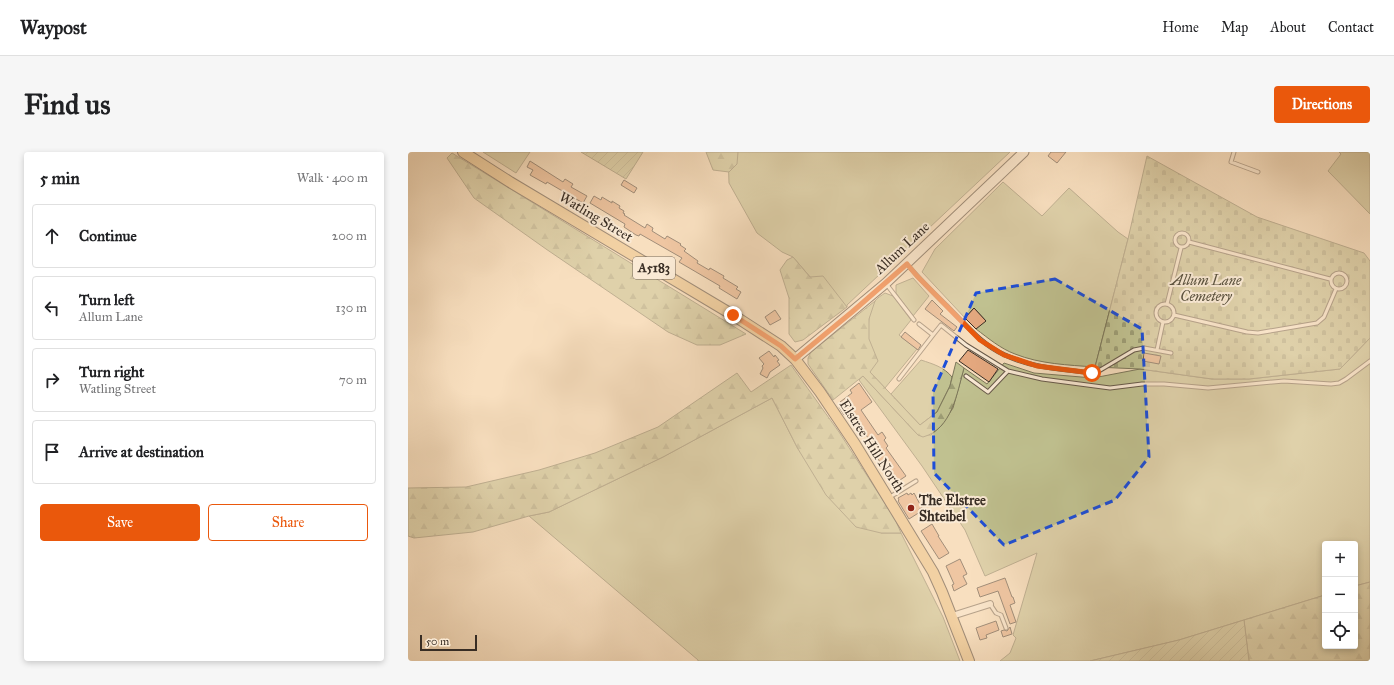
<!DOCTYPE html>
<meta charset="utf-8">
<style>
body{margin:0;font-family:"IM FELL Great Primer",serif;background:#f6f6f6;color:#202124}
.controls{position:absolute;right:12px;bottom:12px;display:grid;overflow:hidden;border-radius:4px;box-shadow:0 2px 6px #0003}
.controls button{width:36px;height:36px;display:grid;place-items:center;padding:0;border:0;border-bottom:1px solid #e0e0e0;background:#fff;color:#202124;font:20px sans-serif}
.scale{position:absolute;left:12px;bottom:10px;width:57px;box-sizing:border-box;padding-left:4px;border:2px solid #382d24;border-top:0;font-size:11px;line-height:14px;white-space:nowrap;color:#382d24;-webkit-text-stroke:3px #faead5;paint-order:stroke}
.stop{position:absolute;width:12px;height:12px;margin:-9px;border:3px solid #ea580c;border-radius:50%;background:#fff}
.stop.end{background:#ea580c;border-color:#fff;box-shadow:0 1px 4px #0008}
.list{margin:0;padding:0;list-style:none}
h2{display:flex;justify-content:space-between;align-items:center;height:52px;margin:0;padding:0 16px;font-size:17px}
h2 small{font-size:13px;font-weight:400;color:#757577}
.list li{display:grid;grid-template-columns:26px 1fr auto;gap:12px;align-items:center;box-sizing:border-box;height:64px;margin:0 8px 8px;padding:0 8px;border:1px solid #e0e0e0;border-radius:4px}
.list b{display:block;font-size:15px;white-space:nowrap}
.list p{margin:0;font-size:13px;white-space:nowrap;color:#757577}
.list em{font-size:13px;font-style:normal;color:#757577}
.actions{display:flex;gap:8px;padding:12px 16px}
.actions a{flex:1;padding:9px 0;border:1px solid #ea580c;border-radius:4px;text-align:center;font-size:14px;color:#ea580c}
.actions .main{background:#ea580c;color:#fff}
.icon{flex:none;width:22px;height:22px;fill:none;stroke:currentColor;stroke-width:2;stroke-linecap:round;stroke-linejoin:round}
.map{position:relative;flex:none;width:962px;height:509px;overflow:hidden;border-radius:4px}
header{display:flex;align-items:center;gap:24px;box-sizing:border-box;height:56px;padding:0 20px;background:#fff;border-bottom:1px solid #e0e0e0}
header strong{font-size:19px}
nav{display:flex;gap:22px;margin-inline-start:auto;font-size:14px}
.intro{display:flex;align-items:center;justify-content:space-between;box-sizing:border-box;height:96px;padding:0 24px}
h1{margin:0;font-size:28px}
.button{padding:10px 18px;border-radius:4px;background:#ea580c;color:#fff;font-size:14px;font-weight:700}
main{display:flex;gap:24px;padding:0 24px}
aside{flex:1;background:#fff;border-radius:4px;box-shadow:0 2px 6px #0003}
.map>svg:first-child{display:block}
</style>
<header>
<strong>Waypost</strong>
<nav><a>Home</a><a>Map</a><a>About</a><a>Contact</a></nav>
</header>
<div class="intro"><h1>Find us</h1><a class="button">Directions</a></div>
<main>
<aside>
<h2>5 min<small>Walk · 400 m</small></h2>
<ul class="list">
<li><svg class="icon" aria-label="ahead" viewBox="0 0 24 24"><path d="M12 20V5M6 11l6-6 6 6"/></svg><div><b>Continue</b></div><em>200 m</em></li>
<li><svg class="icon" aria-label="left" viewBox="0 0 24 24"><path d="M17 20v-9H6M10 6l-5 5 5 5"/></svg><div><b>Turn left</b><p>Allum Lane</p></div><em>130 m</em></li>
<li><svg class="icon" aria-label="right" viewBox="0 0 24 24"><path d="M7 20v-9h11M14 6l5 5-5 5"/></svg><div><b>Turn right</b><p>Watling Street</p></div><em>70 m</em></li>
<li><svg class="icon" aria-label="arrive" viewBox="0 0 24 24"><path d="M6 21V4h12l-3 4 3 4H6"/></svg><div><b>Arrive at destination</b></div></li>
</ul>
<div class="actions"><a class="main">Save</a><a>Share</a></div>
</aside>
<div class="map">
<svg width="962" height="509" viewBox="0 0 962 509">
<defs>
<pattern id="forest-firs" width="22" height="20" patternUnits="userSpaceOnUse"><rect width="22" height="20" fill="#c0c190"/><path d="M5 1l3.5 6h-7zM16 11l3.5 6h-7z" fill="#9d9d75"/></pattern>
<pattern id="cemetery-stones" width="16" height="16" patternUnits="userSpaceOnUse"><rect width="16" height="16" fill="#c0c190"/><path d="M2 7V4a2 2 0 0 1 4 0v3zM10 15v-3a2 2 0 0 1 4 0v3z" fill="#9d9d75"/></pattern>
<pattern id="garden-furrows" width="10" height="10" patternUnits="userSpaceOnUse"><rect width="10" height="10" fill="#c0c190"/><path d="M-1 1l2-2M0 10L10 0M9 11l2-2" fill="none" stroke="#9d9d75"/></pattern>
</defs>
<rect width="100%" height="100%" fill="#f8dfbf"/>
<filter id="stains"><feTurbulence type="fractalNoise" baseFrequency=".005" numOctaves="4"/><feColorMatrix values="0 0 0 0 .2 0 0 0 0 .09 0 0 0 0 .02 0 0 0 .5 -.17"/></filter>
<radialGradient id="worn" r=".72"><stop offset=".6" stop-color="#630" stop-opacity="0"/><stop offset="1" stop-color="#630" stop-opacity=".3"/></radialGradient>
<path fill="#c0c190" stroke="#7c775a" d="M75,0H122L108,21Z
M320,0H602L439,153V155L410,134L385,105L374,100L349,81L321,31Z
M931,0H962V62L920,19L933,2Z
M595,30L634,64L661,36L710,80L720,87L687,215C660,213 632,212 607,202C593,197 580,186 568,177L577,168L566,156L557,166L514,120L527,97Z
M505,126L521,144L505,164L488,141V133Z
M477,141L485,144L503,168L491,183L509,197L477,236L462,220C461,201 456,164 467,149C469,146 474,143 477,141Z
M962,186V430L947,434V392H917V443L771,488L682,509H592L602,501L608,486L605,483L629,401L577,424L557,378L514,314L451,228L455,224L510,283H523L533,274L545,256L556,216L579,232L596,211L626,221L685,226L732,217L804,227H841L932,217Z
M513,208C525,212 536,215 544,225L542,234L529,260L512,273L483,242Z
M364,246L390,297L473,381H493L535,465L552,509H290V508L121,364L141,360L255,305Z"/>
<path fill="url(#forest-firs)" stroke="#7c775a" d="M298,0H330L329,12L321,20L305,18Z
M44,1L338,182L312,193H289L260,180L138,97L66,46L39,6Z
M385,105L402,125L415,124L439,155L395,188L387,190L381,182V146L372,118L379,108Z
M467,149L461,167V187L470,209L462,220L512,273L529,260L542,234L548,210L556,216C549,241 544,277 515,285L510,283L455,224L425,248L400,212V206L403,200Z
M383,213L431,280L487,367L493,381H473L448,375L418,343L390,297L364,246L255,305L141,360L121,364L65,380L6,386L0,384V336L58,335L131,318L187,301L250,275L329,221L343,240Z
M962,430V509H841L836,468L917,443V494H947V434Z"/>
<path fill="url(#cemetery-stones)" stroke="#7c775a" d="M739,4L849,65L956,101L962,109V186L932,217L841,227H804L732,217L687,215L720,87Z"/>
<path fill="url(#garden-furrows)" stroke="#7c775a" d="M173,0H235L218,27Z
M836,468L841,509H682L771,488Z"/>
<path fill="#e4a87f" stroke="#382d24" d="M643,0H658L649,11L640,4Z
M122,9L155,30L157,27L165,32L163,35L179,44L175,51L139,30L138,32L122,23L125,18L119,15Z
M216,28L229,36L226,41L213,33Z
M186,44L193,48L194,45L204,51V49L212,54L211,56L216,59L215,61L217,62L216,63L237,76L239,72L245,76L244,79L257,87L259,84L273,92L272,93L278,97L276,99L290,109L289,111L301,118L302,116L316,124L315,126L330,135L328,137L333,140L329,147L311,136L312,134L271,110L274,106L232,82L231,84L228,83L216,75L217,72L182,51Z
M524,148L535,159L532,162L549,175L546,179L517,157Z
M566,156L578,169L568,177L557,166Z
M367,158L373,167L362,173L357,165Z
M497,180L513,193L510,198L493,185Z
M560,198L590,217L581,230L551,209Z
M361,199L366,205L367,203L371,208L369,209L372,213L362,220L359,226L352,222L355,216L354,214L356,212L351,206Z
M736,201L753,204L751,212L735,209Z
M451,231L464,250L453,258L470,283L474,280L478,286L476,288L480,294L478,296L498,324L489,330L473,309L472,310L467,302L469,301L461,289H462L449,269L447,270L440,260L436,263L431,255L434,253L432,250L444,241L442,238Z
M499,341L500,343L503,341L504,343L506,341L514,356L511,357L512,360L501,367L490,349L491,348L490,346Z
M524,372L531,384H530L541,401L531,407L513,379Z
M552,407L559,422L555,424L559,432L546,439L544,433L546,432L538,414Z
M597,426L604,445H605L607,451L602,453L608,470L602,472L590,439L572,445L569,436Z
M588,469L591,478L578,483L579,486L572,488L568,476Z
M602,475L604,482L595,485L593,479L596,478L599,479Z"/>
<g fill="none" stroke-linecap="round" stroke-linejoin="round">
<g stroke="#685a4b" stroke-width="5">
<path id="service" d="M826,0L823,10L850,20
M767 88a7 7 0 1 1 14 0a7 7 0 1 1-14 0Z
M781,90L922,127
M499,112C512,128 527,142 541,156C558,173 574,193 597,203C624,216 654,217 684,221L689,220L726,198L736,196L763,201
M923 129a8 8 0 1 1 16 0a8 8 0 1 1-16 0Z
M479,133L506,168
M748 161a9 9 0 1 1 18 0a9 9 0 1 1-18 0Z
M759,152L773,96
M766,163L839,180L850,181L909,171L916,165L928,137
M525,183L533,173L558,193L600,219L634,227L702,236L734,232H756L800,236L876,229L923,232L931,231L938,227L962,209
M749,198L755,170
M558,224L580,240L600,219
M491,227L525,183L511,172
M482,345L508,329
M582,452L588,461L593,463L598,476"/>
</g>
<g stroke="#685a4b" stroke-width="8">
<path id="minor" d="M544,464L582,452"/>
</g>
<g stroke="#382d24" stroke-width="11">
<path id="secondary" d="M387,207L478,131L616,0"/>
</g>
<g stroke="#382d24" stroke-width="12">
<path id="primary" d="M55,0L102,30L325,163L373,194L387,207L412,240L447,292L525,420L534,440L561,509"/>
</g>
<use href="#service" stroke="#faead5" stroke-width="3"/>
<use href="#minor" stroke="#faead5" stroke-width="6"/>
<use href="#secondary" stroke="#faead5" stroke-width="9"/>
<use href="#primary" stroke="#ecc080" stroke-width="10"/>
</g>
<g fill="none" stroke-linecap="round" stroke-linejoin="round">
<path stroke="#ea580c" stroke-width="5" d="M325,163L373,194L387,207L444,160L499,112L509,124L572,188L596,203L629,214L684,221"/>
</g>
<path d="M0 0H962V509H0ZM647,127L734,177L741,305L707,348L596,393L526,321L525,240L568,141Z" fill="#f8dfbf" fill-opacity=".55" fill-rule="evenodd"/>
<path fill="none" stroke="#1d4ed8" stroke-width="3" stroke-dasharray="8 5" stroke-linejoin="round" d="M647,127L734,177L741,305L707,348L596,393L526,321L525,240L568,141Z"/>
<circle fill="#8f2418" stroke="#faead5" stroke-width="1.5" cx="503" cy="356" r="4"/>
<g text-anchor="middle" dominant-baseline="central" stroke-width="4" stroke-linejoin="round" paint-order="stroke">
<rect fill="#faead5" stroke="#726659" stroke-width="1" x="225" y="105" width="42" height="22" rx="3"/>
<g font-size="13" font-weight="bold" fill="#382d24">
<text x="246" y="116">A5183</text>
</g>
<g font-size="14" fill="#382d24" stroke="#faead5">
<text transform="translate(188 65) rotate(31)">Watling Street</text>
<text transform="translate(494 96) rotate(-43)">Allum Lane</text>
<text transform="translate(464 294) rotate(57)">Elstree Hill North</text>
</g>
<g font-size="14" font-style="italic" fill="#5a523f" stroke="#faead5">
<text x="798" y="128">Allum Lane<tspan x="798" dy="16">Cemetery</tspan></text>
</g>
<g font-size="14" font-weight="bold" fill="#382d24" stroke="#faead5" text-anchor="start">
<text x="511" y="348">The Elstree<tspan x="511" dy="16">Shteibel</tspan></text>
</g>
</g>
<rect width="100%" height="100%" filter="url(#stains)"/>
<rect width="100%" height="100%" fill="url(#worn)"/>
</svg>
<div class="controls">
<button>+</button>
<button>−</button>
<button><svg class="icon" aria-label="locate" viewBox="0 0 24 24"><circle cx="12" cy="12" r="6"/><path d="M12 2v4M12 18v4M2 12h4M18 12h4"/></svg></button>
</div>
<div class="scale">50 m</div>
<div class="stop" style="left:684px;top:221px"></div>
<div class="stop end" style="left:325px;top:163px"></div>
</div>
</main>
